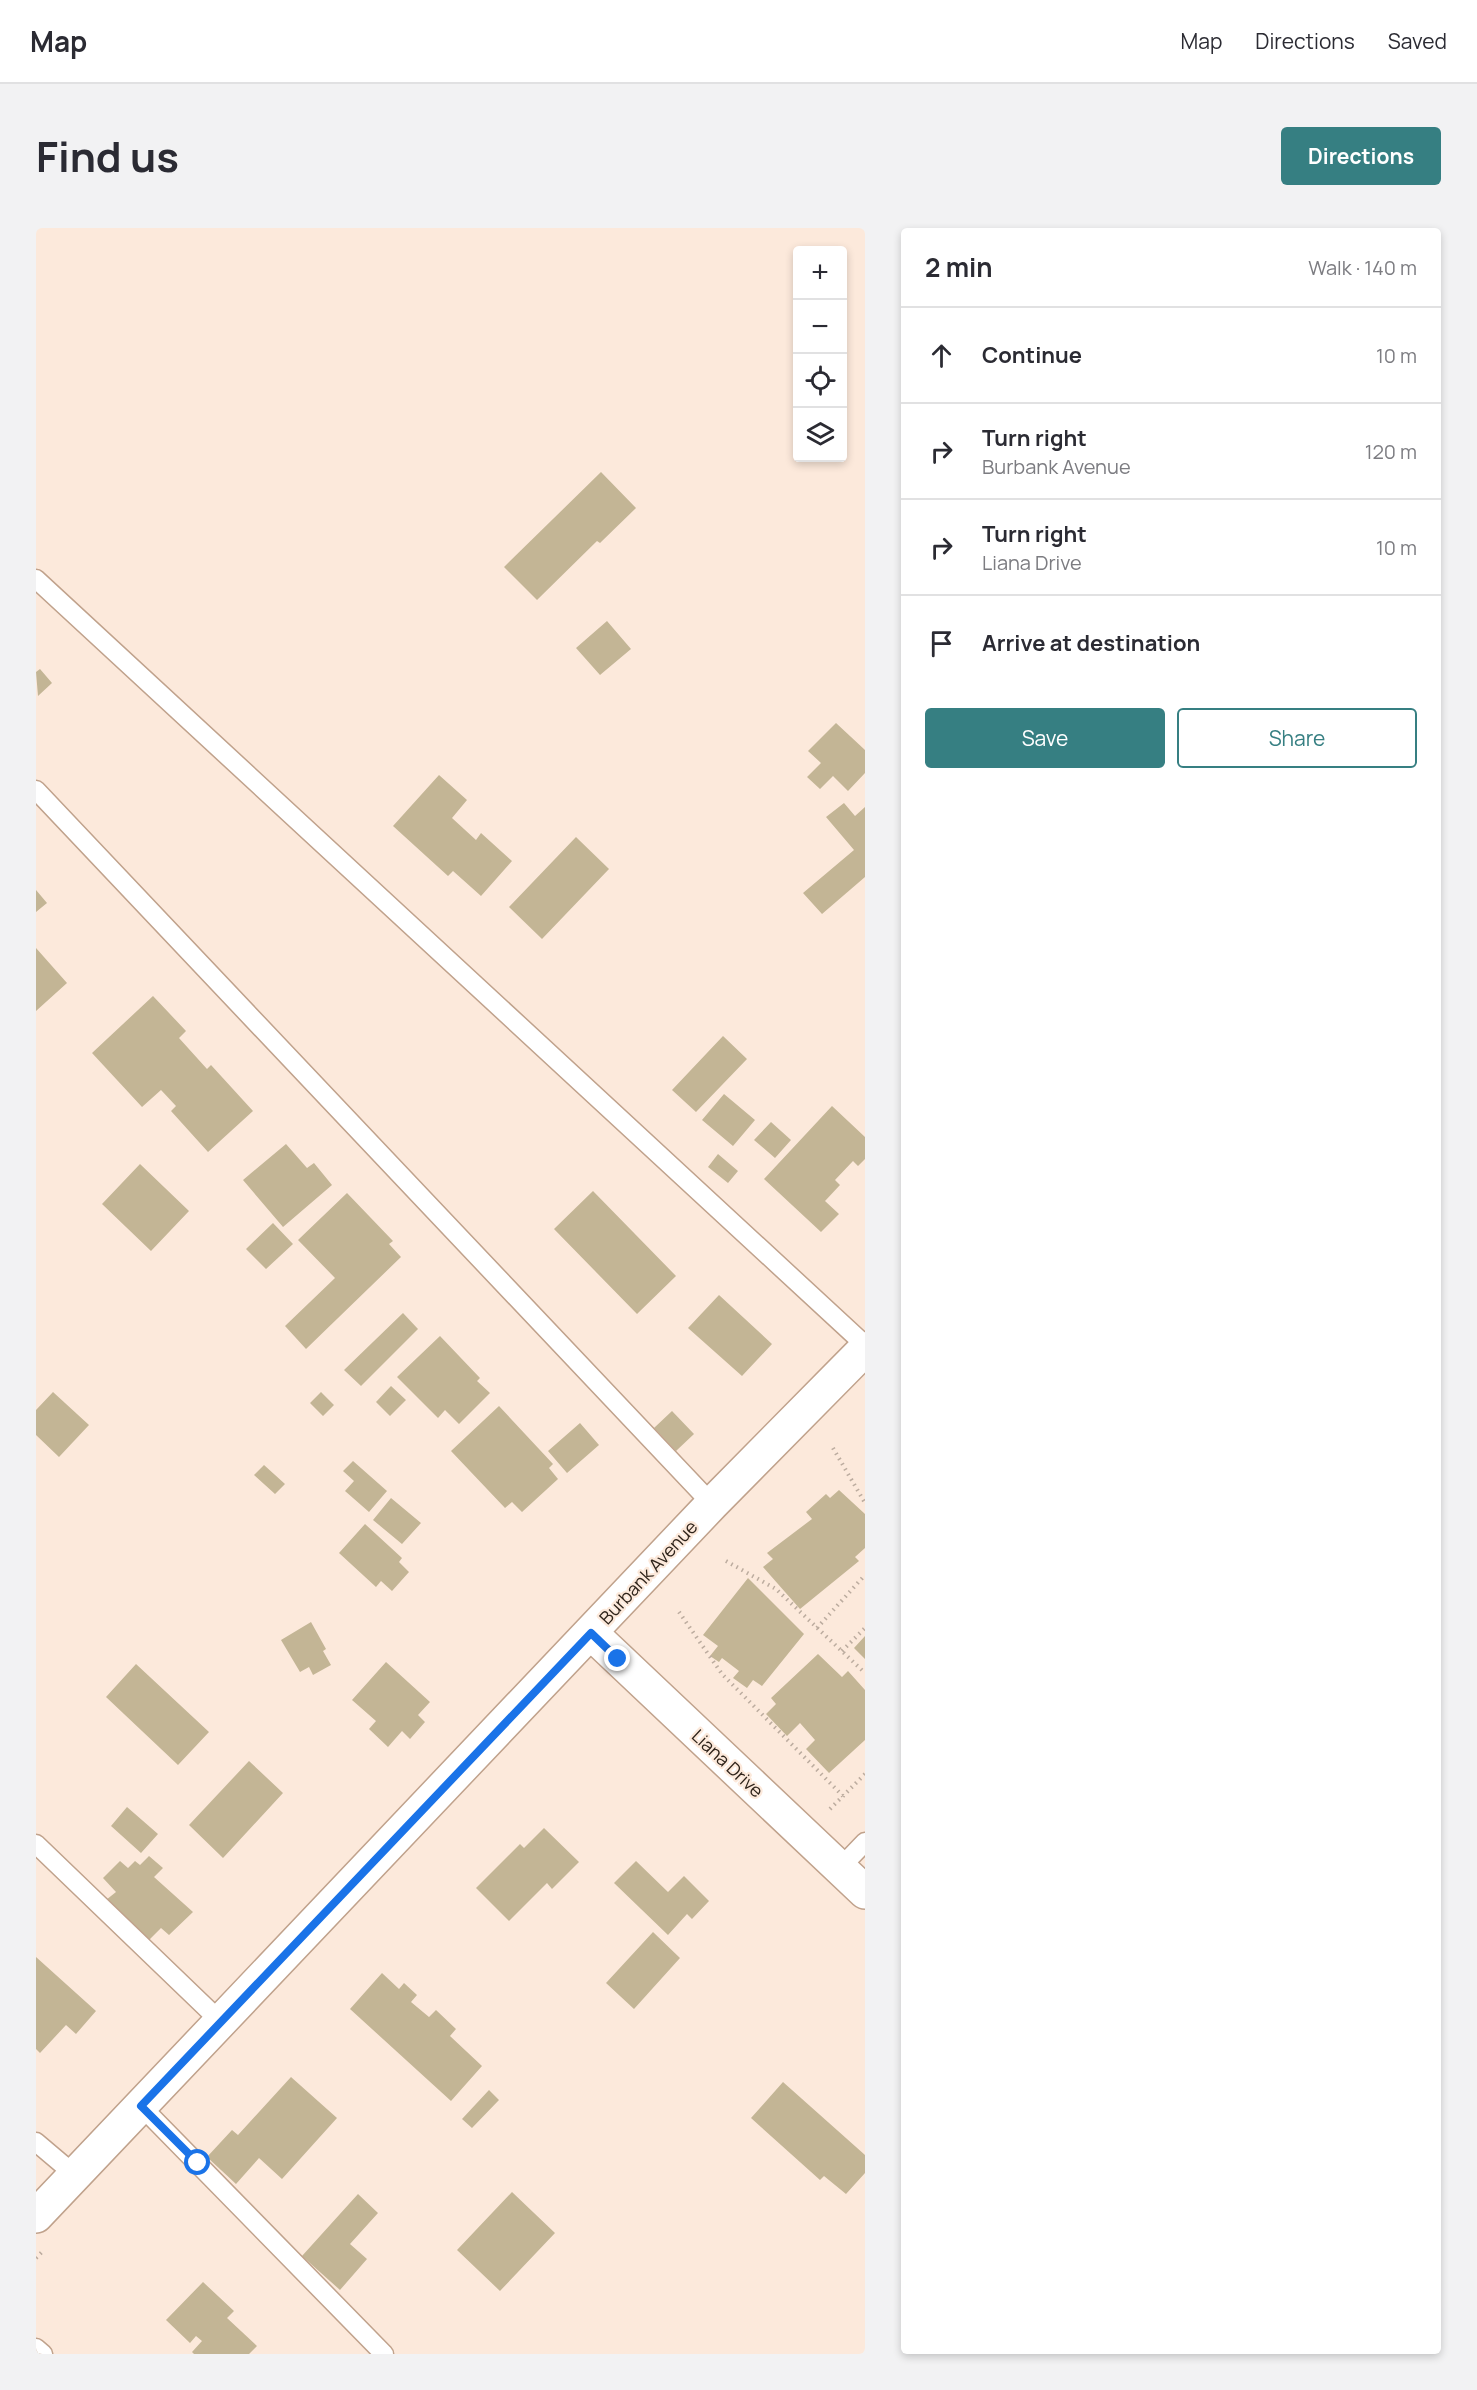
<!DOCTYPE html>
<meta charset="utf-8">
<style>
body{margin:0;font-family:Manrope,sans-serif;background:#f2f2f3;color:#2b2b33}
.controls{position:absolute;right:18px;top:18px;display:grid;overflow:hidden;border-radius:6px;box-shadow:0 3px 9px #0003}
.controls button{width:54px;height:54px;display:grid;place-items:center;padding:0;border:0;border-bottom:2px solid #e1e1e2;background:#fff;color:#2b2b33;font:30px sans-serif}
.stop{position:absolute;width:18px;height:18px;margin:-14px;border:4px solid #1a73e8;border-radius:50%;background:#fff}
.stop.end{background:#1a73e8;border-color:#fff;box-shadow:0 2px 6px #0008}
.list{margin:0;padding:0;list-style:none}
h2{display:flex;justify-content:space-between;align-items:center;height:78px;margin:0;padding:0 24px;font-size:26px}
h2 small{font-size:20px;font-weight:400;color:#7c7c81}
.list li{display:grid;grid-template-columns:39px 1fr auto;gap:18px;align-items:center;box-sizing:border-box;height:96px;padding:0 24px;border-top:2px solid #e1e1e2}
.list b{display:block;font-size:22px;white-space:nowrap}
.list p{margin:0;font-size:20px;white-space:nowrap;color:#7c7c81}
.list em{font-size:20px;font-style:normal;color:#7c7c81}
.actions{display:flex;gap:12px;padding:18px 24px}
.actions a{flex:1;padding:14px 0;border:2px solid #367f82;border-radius:6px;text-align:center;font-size:21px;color:#367f82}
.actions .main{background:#367f82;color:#fff}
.icon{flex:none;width:33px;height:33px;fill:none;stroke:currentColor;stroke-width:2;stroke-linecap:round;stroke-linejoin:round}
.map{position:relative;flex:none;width:829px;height:2126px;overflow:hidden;border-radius:6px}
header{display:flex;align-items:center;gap:36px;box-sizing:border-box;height:84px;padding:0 30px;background:#fff;border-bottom:2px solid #e1e1e2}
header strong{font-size:28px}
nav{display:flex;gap:33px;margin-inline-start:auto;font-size:21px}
.intro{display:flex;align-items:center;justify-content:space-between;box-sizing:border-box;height:144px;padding:0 36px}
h1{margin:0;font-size:42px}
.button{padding:15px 27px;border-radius:6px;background:#367f82;color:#fff;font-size:21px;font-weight:700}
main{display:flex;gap:36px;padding:0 36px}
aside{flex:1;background:#fff;border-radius:6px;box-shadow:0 3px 9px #0003}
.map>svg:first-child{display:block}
</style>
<header>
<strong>Map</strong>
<nav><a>Map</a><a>Directions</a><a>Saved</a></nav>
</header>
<div class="intro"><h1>Find us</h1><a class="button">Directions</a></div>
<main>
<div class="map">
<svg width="829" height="2126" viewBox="0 0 829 2126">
<rect width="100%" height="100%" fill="#fce9db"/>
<path fill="#c3b595" d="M565,244L600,280L564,315L561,313L501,372L468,339Z
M571,393L595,421L564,447L540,420Z
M4,441L16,455L2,468L0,444Z
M800,495L829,522V545L812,563L797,548L784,561L771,549L785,535L772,523Z
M403,547L431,572L416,590L440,612L445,605L476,633L445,668L417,643L412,648L357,598Z
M808,575L819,588L829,579V649L786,686L767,665L818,622L790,589Z
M540,609L573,641L506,711L473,679Z
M0,662L11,675L0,684Z
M0,720L31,755L0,783Z
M117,768L150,803L143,810L171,841L175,837L217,883L172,924L135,883L140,878L125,862L106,879L56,825Z
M687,808L711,831L660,884L636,862Z
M688,866L719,892L697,918L666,892Z
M796,878L829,909V931L822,938L817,933L799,952L804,957L789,973L803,986L785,1004L728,951Z
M735,894L755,912L739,930L718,912Z
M250,916L271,940L278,935L296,957L247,999L207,952Z
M682,926L702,943L692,955L672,939Z
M104,936L153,983L115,1023L66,976Z
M557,963L640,1048L601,1086L518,1001Z
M311,965L357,1013L353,1016L365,1029L270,1121L249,1098L299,1050L262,1012Z
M237,995L257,1016L230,1041L210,1021Z
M683,1067L736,1116L706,1148L652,1100Z
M367,1085L382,1101L325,1158L308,1142Z
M404,1108L444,1150L441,1153L454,1165L423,1196L409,1182L402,1190L361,1149Z
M355,1158L370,1172L354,1188L340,1174Z
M17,1164L53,1197L23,1229L0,1207V1182Z
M285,1164L298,1177L287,1188L274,1175Z
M463,1178L517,1236L513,1240L522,1251L486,1284L476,1274L469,1280L415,1223Z
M636,1183L658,1206L640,1223L618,1200Z
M544,1195L563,1217L531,1245L512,1223Z
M317,1233L351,1263L333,1284L309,1263L318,1253L307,1243Z
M228,1237L249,1256L239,1266L218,1247Z
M803,1262L829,1286V1320L819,1329L823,1333L764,1381L727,1339L737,1331L731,1325L776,1291L770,1284L790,1266L794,1270Z
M355,1270L385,1295L366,1316L337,1292Z
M329,1296L366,1330L363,1334L373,1344L356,1363L345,1353L340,1359L303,1325Z
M712,1350L768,1406L726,1458L717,1452L711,1460L697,1450L703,1443L686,1430L683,1434L674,1428L682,1418L667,1407Z
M275,1394L290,1421L287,1423L295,1437L277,1447L273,1439L264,1444L245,1412Z
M829,1408V1431L818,1420Z
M782,1426L806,1449L812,1443L829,1462V1512L793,1545L770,1521L779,1512L764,1495L751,1508L730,1486L740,1476L735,1470Z
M350,1434L394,1474L382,1487L389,1494L374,1511L366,1503L352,1519L333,1501L340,1493L316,1472Z
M100,1436L173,1504L142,1537L70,1469Z
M213,1533L247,1565L187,1630L153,1597Z
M91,1579L122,1606L105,1625L75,1598Z
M508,1600L543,1634L516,1661L511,1655L473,1693L440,1660L484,1616L488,1620Z
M113,1628L127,1640L118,1649L157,1684L133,1707L125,1700L113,1712L70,1672L80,1664L67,1650L84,1633L92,1640L99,1633L104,1637Z
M600,1633L632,1664L648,1648L673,1673L656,1691L651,1686L632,1707L578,1655Z
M617,1704L644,1730L598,1781L570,1755Z
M0,1729L60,1783L40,1806L30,1797L4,1825L0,1821Z
M346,1745L363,1761L368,1755L381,1767L375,1774L393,1789L400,1782L420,1801L414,1808L446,1838L415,1873L314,1781Z
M255,1849L301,1890L246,1951L223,1930L200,1956L171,1929L196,1902L202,1907Z
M747,1854L829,1927V1945L810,1966L788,1948L784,1952L715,1890Z
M453,1862L463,1872L436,1900L426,1891Z
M476,1964L519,2005L464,2063L421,2022Z
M322,1966L342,1985L314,2016L331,2031L304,2062L266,2028Z
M167,2054L198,2083L191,2090L221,2118L213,2126H158L156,2124L166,2113L160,2108L154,2115L130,2092Z"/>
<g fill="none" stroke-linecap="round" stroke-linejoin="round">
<g stroke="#c0a28c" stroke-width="21">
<path id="service" d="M0,351L829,1117
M0,562L676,1276
M0,1616L185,1794
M804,1640L829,1614
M105,1878L348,2126
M0,1914L39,1947
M0,2120L7,2126"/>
</g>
<g stroke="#c0a28c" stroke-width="36">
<path id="minor" d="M555,1405L829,1664
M0,1988L676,1276L829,1121"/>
</g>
<path stroke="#bcac9f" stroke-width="4" stroke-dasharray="1.5 4.5" stroke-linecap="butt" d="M797,1220L829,1275
M690,1333L740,1361L829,1445
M643,1384L686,1446L807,1568
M781,1400L829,1347
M806,1423L829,1400
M794,1581L829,1546
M0,2030L8,2022"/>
<use href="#service" stroke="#fff" stroke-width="18"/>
<use href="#minor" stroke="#fff" stroke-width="33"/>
</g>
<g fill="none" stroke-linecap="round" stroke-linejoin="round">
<path stroke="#1a73e8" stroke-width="8" d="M162,1935L105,1878L555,1405L582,1431"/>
</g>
<g text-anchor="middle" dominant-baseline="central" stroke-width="4.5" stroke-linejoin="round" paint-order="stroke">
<g font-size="18" fill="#2e231a" stroke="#fce9db">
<text transform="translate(612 1344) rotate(-47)">Burbank Avenue</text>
<text transform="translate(692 1535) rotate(43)">Liana Drive</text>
</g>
</g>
</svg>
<div class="controls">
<button>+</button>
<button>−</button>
<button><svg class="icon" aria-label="locate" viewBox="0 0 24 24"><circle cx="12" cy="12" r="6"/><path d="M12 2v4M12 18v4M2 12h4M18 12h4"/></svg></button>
<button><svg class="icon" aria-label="layers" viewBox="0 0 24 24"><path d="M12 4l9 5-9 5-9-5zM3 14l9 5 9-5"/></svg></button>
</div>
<div class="stop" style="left:162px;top:1935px"></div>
<div class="stop end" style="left:582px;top:1431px"></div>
</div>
<aside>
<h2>2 min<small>Walk · 140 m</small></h2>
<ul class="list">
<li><svg class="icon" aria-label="ahead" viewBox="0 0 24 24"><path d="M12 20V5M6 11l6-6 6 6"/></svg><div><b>Continue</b></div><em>10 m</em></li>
<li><svg class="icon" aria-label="right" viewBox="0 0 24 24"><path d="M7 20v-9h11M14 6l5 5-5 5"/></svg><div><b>Turn right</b><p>Burbank Avenue</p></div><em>120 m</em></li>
<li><svg class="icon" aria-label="right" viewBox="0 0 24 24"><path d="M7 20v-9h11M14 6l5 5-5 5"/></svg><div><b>Turn right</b><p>Liana Drive</p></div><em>10 m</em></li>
<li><svg class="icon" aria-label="arrive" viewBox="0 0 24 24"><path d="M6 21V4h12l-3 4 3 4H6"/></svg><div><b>Arrive at destination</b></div></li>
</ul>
<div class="actions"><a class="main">Save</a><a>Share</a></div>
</aside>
</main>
